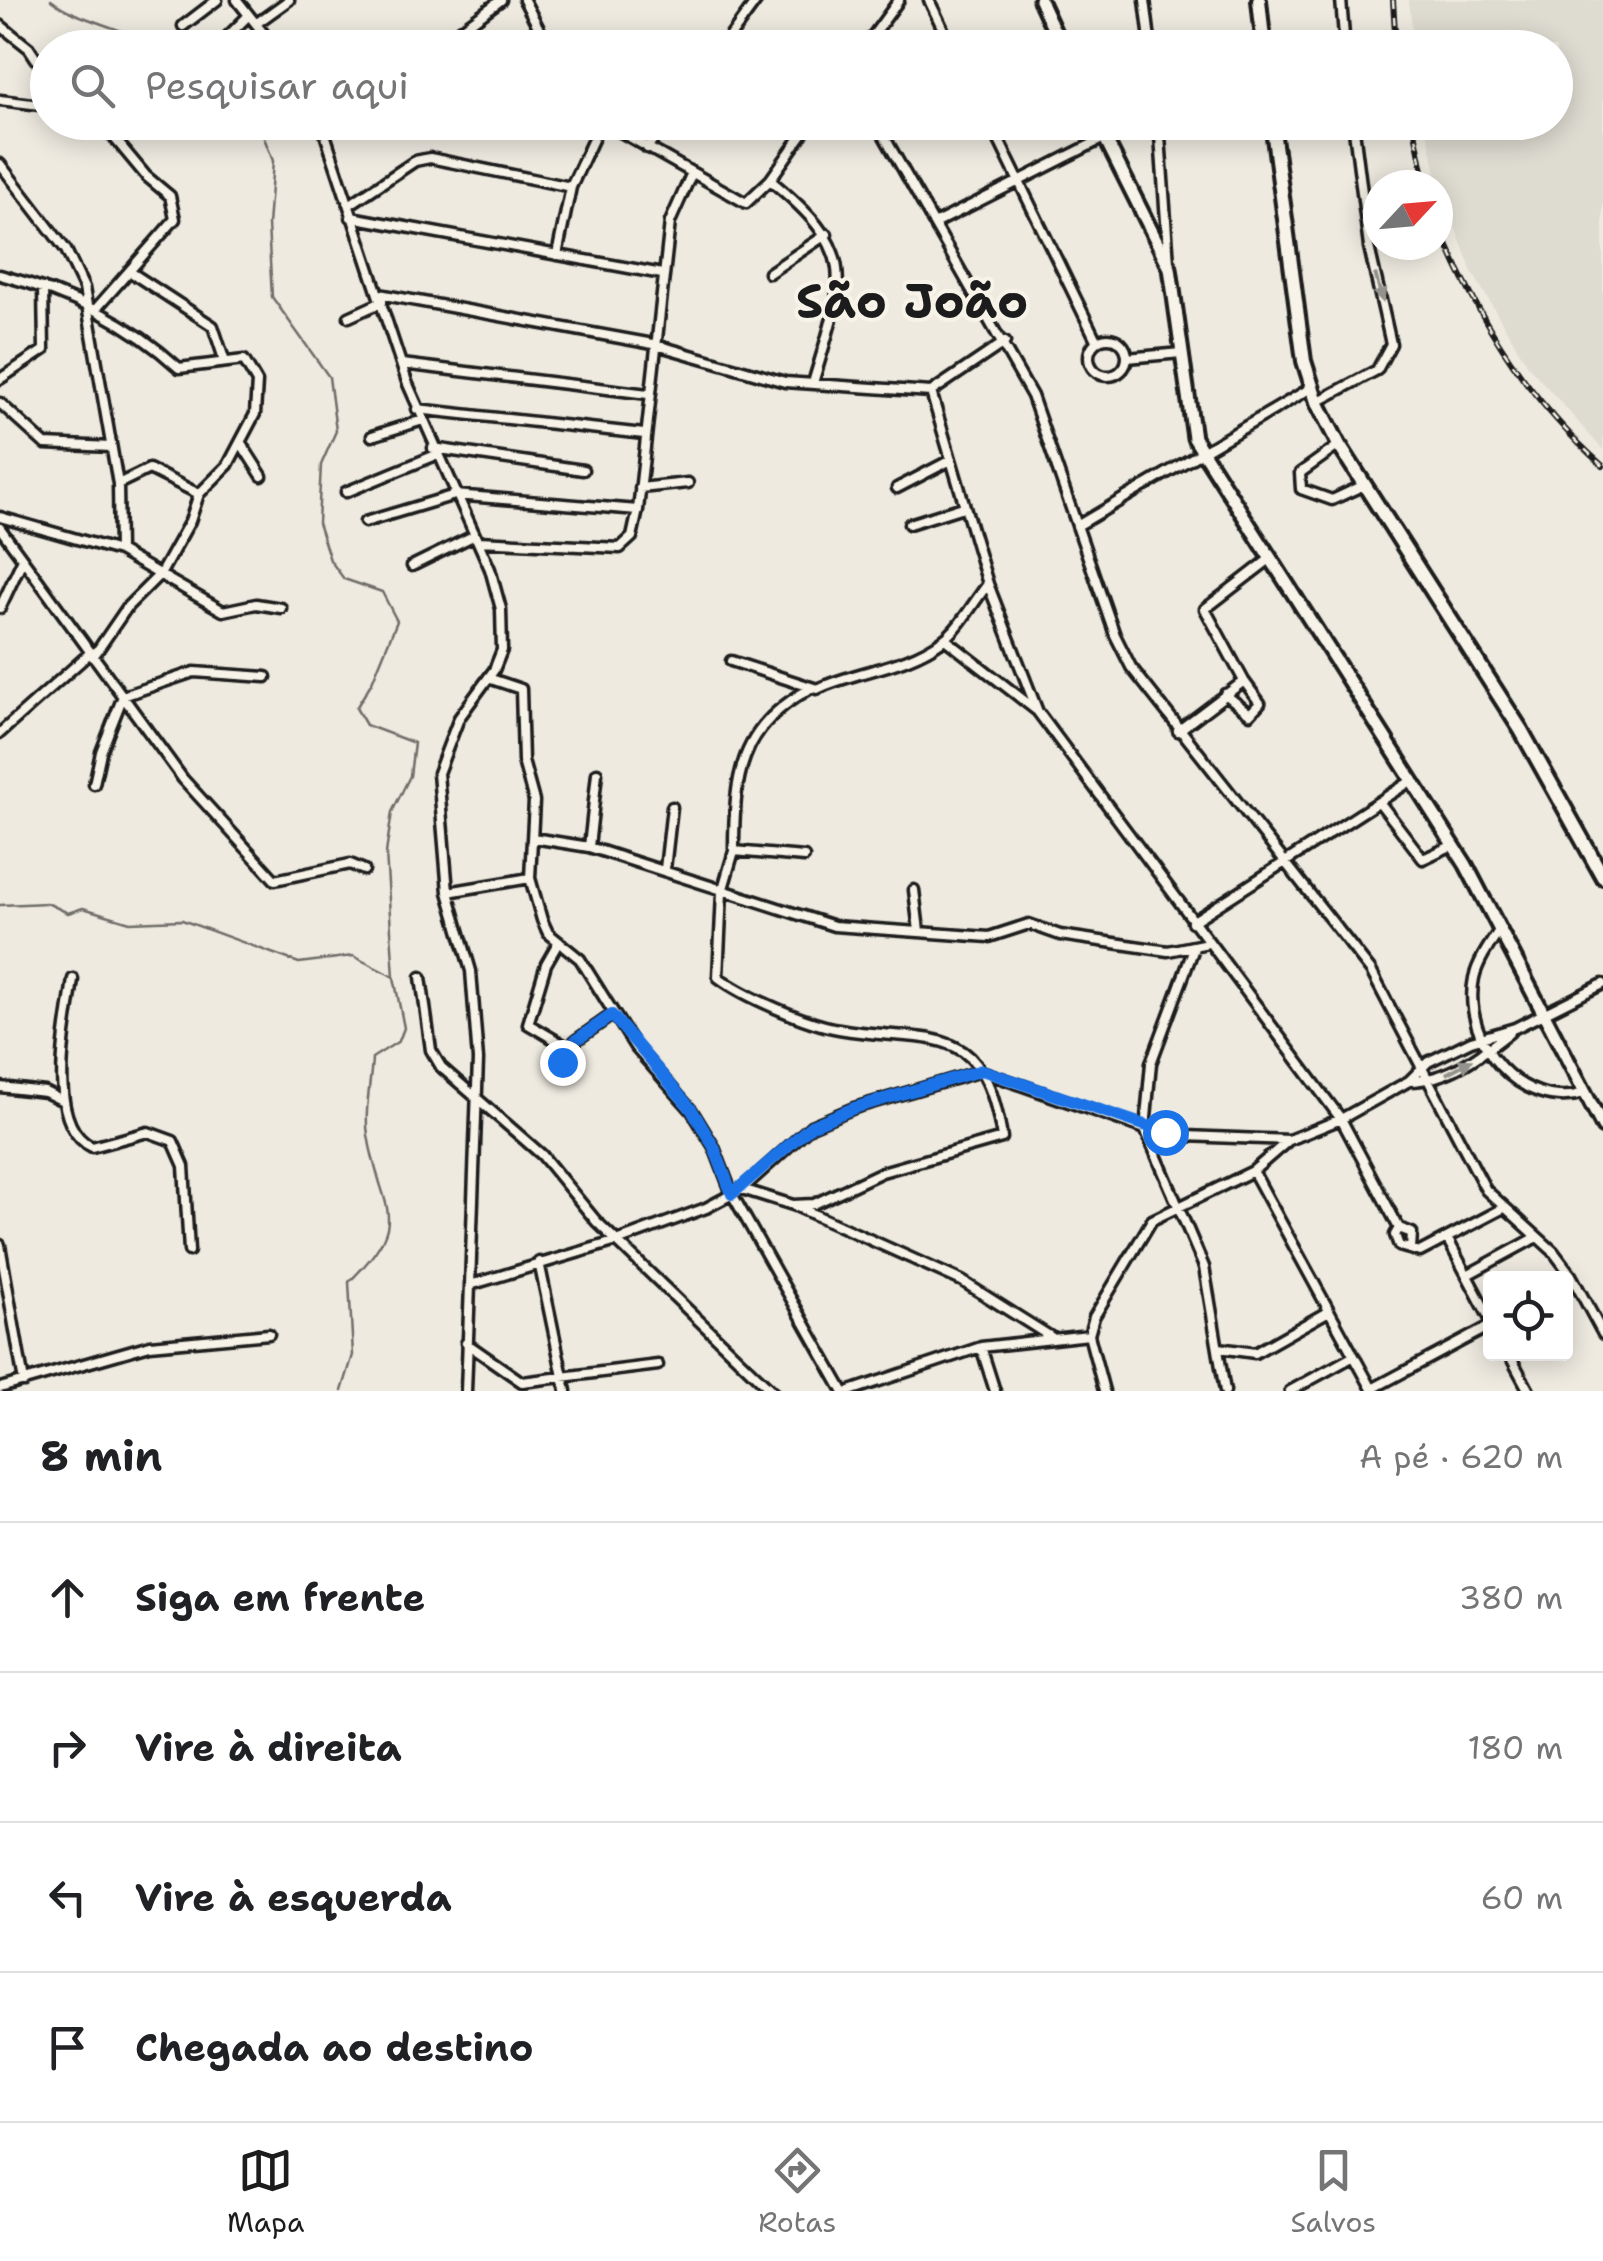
<!DOCTYPE html>
<html lang="pt">
<meta charset="utf-8">
<style>
body{margin:0;font-family:"Shantell Sans",sans-serif;background:#f6f6f6;color:#202124}
.controls{position:absolute;right:30px;bottom:30px;display:grid;overflow:hidden;border-radius:10px;box-shadow:0 5px 25px #0003}
.controls button{width:90px;height:90px;display:grid;place-items:center;padding:0;border:0;border-bottom:2px solid #e0e0e0;background:#fff;color:#202124;font:50px sans-serif}
.compass{position:absolute;left:1363px;top:170px;width:90px;height:90px;border-radius:50%;background:#fff;box-shadow:0 5px 25px #0003;rotate:64deg}
.stop{position:absolute;width:30px;height:30px;margin:-22px;border:8px solid #1a73e8;border-radius:50%;background:#fff}
.stop.end{background:#1a73e8;border-color:#fff;box-shadow:0 2px 10px #0008}
.list{margin:0;padding:0;list-style:none}
h2{display:flex;justify-content:space-between;align-items:center;height:130px;margin:0;padding:0 40px;font-size:42px}
h2 small{font-size:32px;font-weight:400;color:#757577}
.list li{display:grid;grid-template-columns:65px 1fr auto;gap:30px;align-items:center;box-sizing:border-box;height:150px;padding:0 40px;border-top:2px solid #e0e0e0}
.list b{display:block;font-size:38px;white-space:nowrap}
.list em{font-size:32px;font-style:normal;color:#757577}
.icon{flex:none;width:55px;height:55px;fill:none;stroke:currentColor;stroke-width:2;stroke-linecap:round;stroke-linejoin:round}
.map{position:relative;flex:none;width:1603px;height:1391px;overflow:hidden}
.search{position:absolute;background:#fff;box-shadow:0 5px 25px #0003;left:30px;right:30px;top:30px;height:110px;display:flex;align-items:center;gap:25px;box-sizing:border-box;padding:0 35px;border-radius:55px;color:#757577;font-size:38px}
.sheet{height:730px;background:#fff}
nav{display:flex;justify-content:space-around;align-items:center;box-sizing:border-box;height:140px;border-top:2px solid #e0e0e0;background:#fff;font-size:28px;color:#757577}
nav a{display:grid;justify-items:center;gap:5px}
nav .on{color:#1c1c1c}
.map>svg:first-child{display:block}
</style>
<div class="map">
<svg width="1603" height="1391" viewBox="0 0 1603 1391">
<rect width="100%" height="100%" fill="#eeeae0"/>
<filter id="ink" filterUnits="userSpaceOnUse"><feTurbulence type="fractalNoise" baseFrequency=".01" numOctaves="2"/><feDisplacementMap in="SourceGraphic" scale="20" xChannelSelector="R" yChannelSelector="G"/><feConvolveMatrix kernelMatrix="1 2 1 2 8 2 1 2 1" color-interpolation-filters="sRGB"/></filter>
<g filter="url(#ink)">
<path fill="#dedbd1" d="M1409,0H1603V450L1529,367L1472,272L1437,179L1426,123L1556,122V48L1414,47Z"/>
<g fill="none" stroke-linecap="round" stroke-linejoin="round">
<path stroke="#6f6d69" stroke-width="2.5" d="M51,0C78,21 122,26 157,48
M258,122L273,161L268,225L272,297L329,377L336,431L321,465L318,523L330,560L344,579L382,592L397,621L372,682L356,708L366,725L414,743L410,776L392,812L386,853L394,977L404,1028L399,1041L372,1058C371,1082 364,1112 368,1135C380,1212 415,1217 349,1282L353,1355L342,1391
M0,905L47,903L68,913L83,908L130,922L182,920L299,963L353,956L394,977"/>
<g stroke="#1c1c1c" stroke-width="15">
<path id="street" d="M237,0L275,48
M524,0L549,48
M929,0L952,48
M1145,0L1151,48
M1341,0L1345,48
M257,23L289,0
M0,25L29,48L48,77
M183,26L217,0
M219,45L249,15
M436,48L501,0
M722,48L757,0
M864,48L899,0
M0,100L48,106
M321,122L407,382L490,569L501,609L502,650L494,670L459,718L438,773L448,892L471,971L478,1060L470,1285
M603,122L746,203L770,180L811,122
M876,122L1032,396L1115,635L1131,667L1371,971L1486,1190L1553,1251L1571,1275L1603,1334
M990,122L1097,342
M1159,122L1169,263
M647,148L666,122
M0,164L66,250L84,288L118,484L119,551
M770,180C861,254 844,279 813,383
M349,205L415,161L430,158L571,187L601,122
M351,217L662,274
M936,223L1104,138L1155,122
M557,255L571,187
M132,273L213,326L225,362
M769,273L827,234
M0,275C66,292 129,322 179,368L244,360L257,382L255,414L228,465L199,494L190,521L161,573L128,606L93,657
M379,294L653,344L785,382L931,392L1005,342
M95,310L175,219L170,196L146,176L101,122
M349,317L382,302
M1089 357a19 19 0 1 1 38 0a19 19 0 1 1-38 0Z
M1127,358L1181,353
M402,364L648,394
M0,379L44,350L43,288
M931,392L988,584L1038,712L1341,1119L1399,1228L1395,1235L1399,1246L1420,1252L1502,1209
M1317,402L1377,370L1391,344L1369,247L1353,122
M0,403L45,444L111,447
M417,409L644,434
M372,436L423,420
M241,443L262,476
M1339,445L1300,473L1301,489L1332,500L1364,485
M433,448L583,470
M118,484L149,469L199,494
M640,488L688,483
M897,488L949,461
M346,492L436,455
M0,517L119,551L223,611L256,604L281,608
M365,522L455,495L638,510
M909,524L963,507
M1077,526L1311,388
M0,528L183,779L275,880L350,864L364,870
M478,541L620,548L632,537L638,510L670,222L691,175
M412,566L475,535
M0,608L21,563
M945,639L1036,710
M731,661L817,689C858,670 905,668 943,640C960,628 974,601 988,584
M488,678L521,689L523,761L534,801L530,878L542,920L548,933L580,959L635,1047L692,1111L714,1147L732,1194L843,1391
M1225,694L1250,714L1260,703L1244,681
M1178,731L1244,681L1205,609L1271,558
M0,733L90,653
M94,784L101,752L123,696L194,672L266,677
M1380,803L1423,859L1453,845
M533,838L589,847L834,926L989,937L1029,924L1060,935L1168,951L1208,943
M589,847L597,773
M734,851C734,777 739,728 808,690
M665,869L672,807
M914,890L919,931
M448,892L530,878
M1192,922L1411,781
M1500,929C1490,944 1478,961 1474,978C1461,1042 1521,1112 1585,1093
M558,943L546,964L528,1024L569,1048
M1194,948L1151,1063L1145,1129L1204,1267L1225,1391
M421,977L431,1050L441,1067L542,1155L596,1221L772,1391
M73,979C68,1021 43,1124 92,1147L148,1132L173,1141L184,1166L189,1251
M559,1069L575,1041L612,1015
M1409,1081C1448,1081 1481,1055 1510,1032
M0,1087L45,1092L63,1101
M1253,1171L1373,1391
M742,1189L793,1205L962,1281L1051,1337
M793,1205L814,1204L882,1172L1002,1138C983,1015 930,1045 839,1029C807,1024 743,996 718,977L722,892L734,851L804,857
M1399,1228L1412,1233L1411,1249
M1447,1238L1490,1319
M0,1245L24,1382
M539,1262L566,1391
M1467,1275L1537,1237
M466,1343L522,1382L658,1365
M981,1347L995,1391
M1219,1348L1255,1353L1329,1311
M1509,1354L1529,1391
M0,1388L150,1345L269,1334
M1372,1389L1490,1326
M466,1391L470,1285L617,1241L706,1208L742,1189L811,1126L854,1108L981,1071L1145,1129L1185,1136L1289,1140
M850,1391L981,1347L1089,1335
M1104,1391L1089,1335L1094,1317L1152,1220L1253,1171L1289,1140L1341,1119L1409,1081L1428,1062L1471,1041L1515,1028L1603,984
M1290,1391L1354,1356"/>
</g>
<g stroke="#1c1c1c" stroke-width="19">
<path id="secondary" d="M1040,0L1062,48
M1097,122L1170,268L1194,438L1466,865L1603,1127"/>
</g>
<g stroke="#1c1c1c" stroke-width="20">
<path id="primary" d="M1259,0L1264,48
M1272,122L1304,361L1317,402L1339,445L1521,730L1603,877"/>
</g>
<use href="#street" stroke="#f7f3e8" stroke-width="8"/>
<use href="#secondary" stroke="#f7f3e8" stroke-width="11"/>
<use href="#primary" stroke="#f7f3e8" stroke-width="12"/>
<g stroke="#1c1c1c" stroke-width="6">
<path id="rail" d="M1393,0L1396,48
M1413,122L1426,185
M1438,223C1475,315 1528,400 1603,466"/>
</g>
<use href="#rail" stroke="#f7f3e8" stroke-width="2.5" stroke-dasharray="8" stroke-linecap="butt"/>
</g>
<defs><path id="oneway-solid" d="M-6-.8H1V-3.2L6.5 0L1 3.2V.8H-6Z" transform="scale(2.5)"/></defs>
<g fill="#94928c">
<use href="#oneway-solid" transform="translate(1379 288) rotate(75)"/>
<use href="#oneway-solid" transform="translate(1459 1067) rotate(-28)"/>
</g>
</g>
<g fill="none" stroke-linecap="round" stroke-linejoin="round" filter="url(#ink)">
<path stroke="#1a73e8" stroke-width="12" d="M562,1062L575,1041L612,1015L692,1110L714,1147L732,1194L811,1126L854,1108L982,1070L1165,1132"/>
</g>
<g text-anchor="middle" dominant-baseline="central" stroke-width="8" stroke-linejoin="round" paint-order="stroke">
<g font-size="48" font-weight="bold" fill="#1c1c1c" stroke="#f7f3e8">
<text x="912" y="301">São João</text>
</g>
</g>
</svg>
<div class="controls">
<button><svg class="icon" aria-label="locate" viewBox="0 0 24 24"><circle cx="12" cy="12" r="6"/><path d="M12 2v4M12 18v4M2 12h4M18 12h4"/></svg></button>
</div>
<svg class="compass" viewBox="-18 -18 36 36"><path d="M0-13l5 13h-10z" fill="#e53935"/><path d="M0 13l5-13h-10z" fill="#757577"/></svg>
<div class="stop" style="left:1165px;top:1132px"></div>
<div class="stop end" style="left:562px;top:1062px"></div>
<div class="search"><svg class="icon" aria-label="search" viewBox="0 0 24 24"><circle cx="10" cy="10" r="6"/><path d="M15 15l6 6"/></svg>Pesquisar aqui</div>
</div>
<section class="sheet">
<h2>8 min<small>A pé · 620 m</small></h2>
<ul class="list">
<li><svg class="icon" aria-label="ahead" viewBox="0 0 24 24"><path d="M12 20V5M6 11l6-6 6 6"/></svg><div><b>Siga em frente</b></div><em>380 m</em></li>
<li><svg class="icon" aria-label="right" viewBox="0 0 24 24"><path d="M7 20v-9h11M14 6l5 5-5 5"/></svg><div><b>Vire à direita</b></div><em>180 m</em></li>
<li><svg class="icon" aria-label="left" viewBox="0 0 24 24"><path d="M17 20v-9H6M10 6l-5 5 5 5"/></svg><div><b>Vire à esquerda</b></div><em>60 m</em></li>
<li><svg class="icon" aria-label="arrive" viewBox="0 0 24 24"><path d="M6 21V4h12l-3 4 3 4H6"/></svg><div><b>Chegada ao destino</b></div></li>
</ul>
</section>
<nav>
<a class="on"><svg class="icon" aria-label="map" viewBox="0 0 24 24"><path d="M3 6l6-2 6 2 6-2v14l-6 2-6-2-6 2zM9 4v14M15 6v14"/></svg>Mapa</a>
<a><svg class="icon" aria-label="directions" viewBox="0 0 24 24"><path d="M12 3l9 9-9 9-9-9zM9 14v-3h6M13 9l2 2-2 2"/></svg>Rotas</a>
<a><svg class="icon" aria-label="saved" viewBox="0 0 24 24"><path d="M7 4h10v16l-5-4-5 4z"/></svg>Salvos</a>
</nav>
